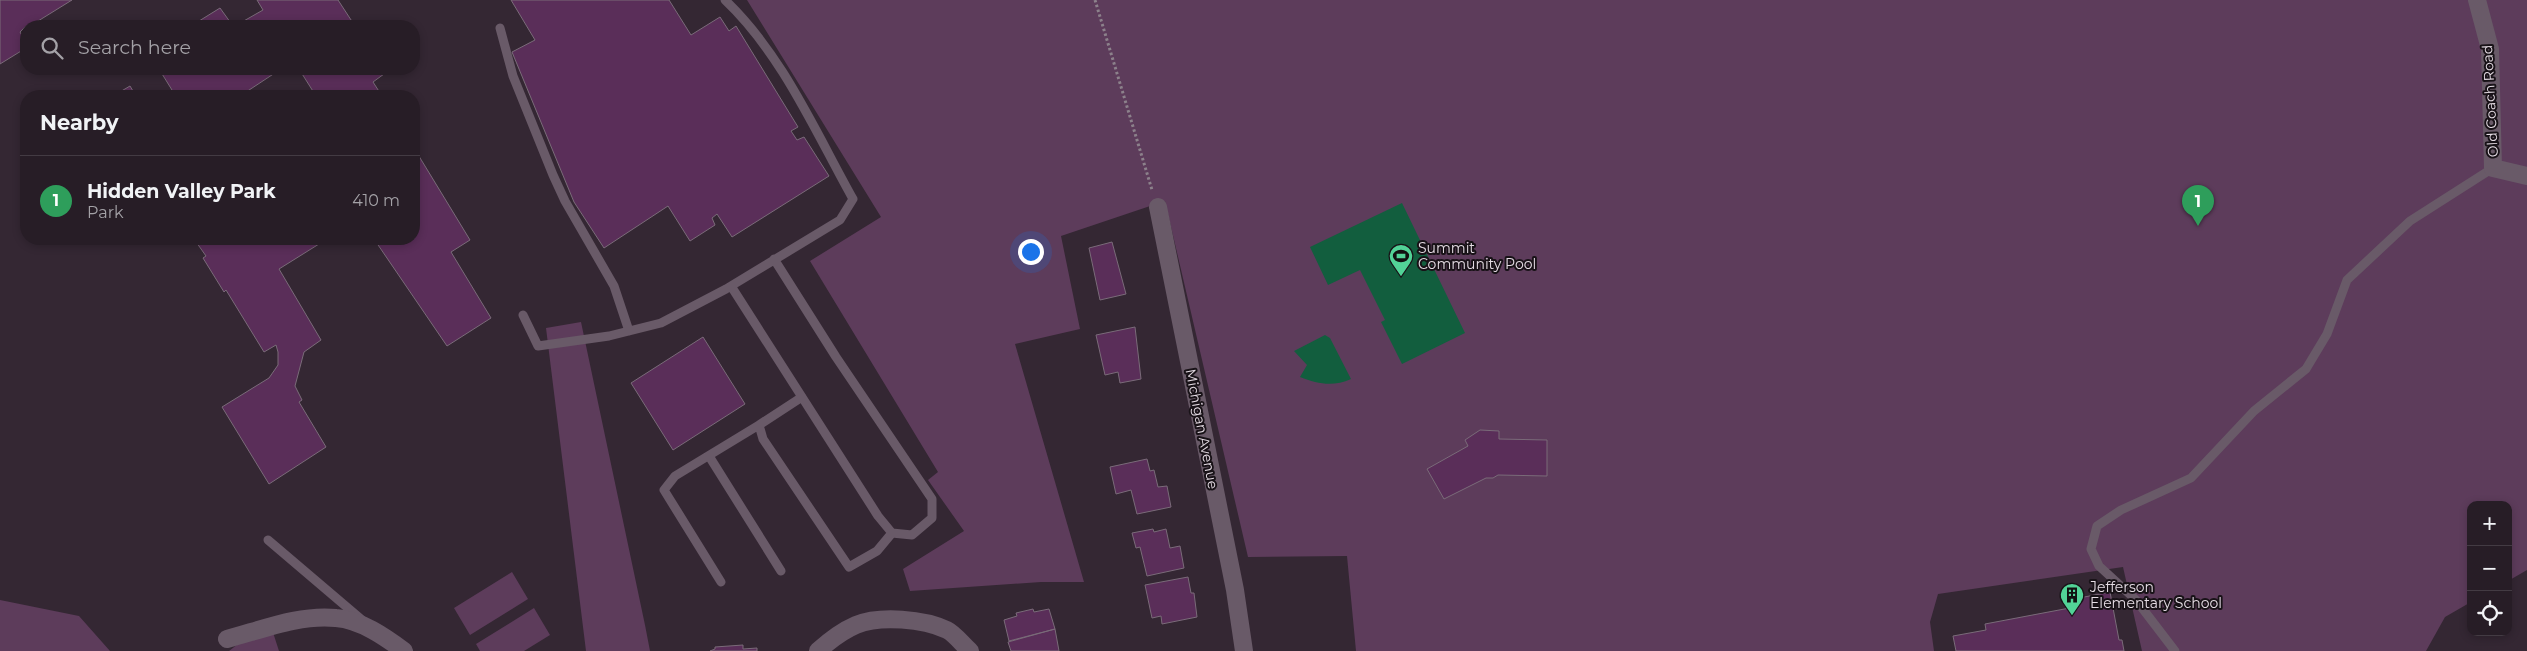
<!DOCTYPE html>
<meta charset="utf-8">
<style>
body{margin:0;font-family:Montserrat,sans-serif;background:#2f262e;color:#f1f3f6}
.controls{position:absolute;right:15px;bottom:15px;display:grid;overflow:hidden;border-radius:10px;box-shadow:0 2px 8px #0003}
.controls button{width:45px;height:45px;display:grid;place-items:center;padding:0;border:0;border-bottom:1px solid #433b43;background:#271d26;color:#f1f3f6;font:25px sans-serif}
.you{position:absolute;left:1030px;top:251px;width:18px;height:18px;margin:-12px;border:4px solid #fff;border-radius:50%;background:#1a73e8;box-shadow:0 0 0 8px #1a73e833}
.badge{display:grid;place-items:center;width:32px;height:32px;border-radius:50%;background:#8c9099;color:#fff;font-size:16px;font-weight:700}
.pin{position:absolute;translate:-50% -41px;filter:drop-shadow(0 1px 2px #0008)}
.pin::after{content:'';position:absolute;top:26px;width:18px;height:15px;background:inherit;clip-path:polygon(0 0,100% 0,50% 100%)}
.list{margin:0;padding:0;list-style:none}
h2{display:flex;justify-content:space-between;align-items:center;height:65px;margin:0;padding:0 20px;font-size:21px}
h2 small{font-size:16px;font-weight:400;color:#a4a2a7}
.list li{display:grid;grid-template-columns:32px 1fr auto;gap:15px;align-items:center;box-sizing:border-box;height:90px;padding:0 20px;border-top:1px solid #433b43}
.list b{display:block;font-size:19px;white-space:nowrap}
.list p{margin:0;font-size:16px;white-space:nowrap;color:#a4a2a7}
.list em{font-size:16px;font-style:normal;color:#a4a2a7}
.icon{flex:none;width:28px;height:28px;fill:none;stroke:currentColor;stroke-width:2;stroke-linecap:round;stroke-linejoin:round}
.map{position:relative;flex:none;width:2527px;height:651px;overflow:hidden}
.search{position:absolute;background:#271d26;box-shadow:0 2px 8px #0003;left:20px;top:20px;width:400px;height:55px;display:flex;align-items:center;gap:12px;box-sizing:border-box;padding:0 18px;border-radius:20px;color:#a4a2a7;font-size:19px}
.panel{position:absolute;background:#271d26;box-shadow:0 2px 8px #0003;left:20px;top:90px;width:400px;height:155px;border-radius:20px}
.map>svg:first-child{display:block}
</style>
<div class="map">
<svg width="2527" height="651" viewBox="0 0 2527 651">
<rect width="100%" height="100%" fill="#342733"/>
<path fill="#5d3c5b" d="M747,0H2527V570L2508,581V505H2471V602L2445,617L2426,651H2142L2123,567L1938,594L1930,622L1934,651H1356L1347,556L1248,557L1165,201L1061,236L1080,329L1015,344L1084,582H1041L910,591L903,569L964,531L928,480L938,472L810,261L881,217Z
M581,322L645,625L650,651H586L546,328Z
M512,572L528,599L470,635L454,608Z
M0,600L79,616L110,651H0Z
M534,608L550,635L524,651H480L476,644Z
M269,620L279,651H229Z"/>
<path fill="#125e3e" d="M1402,203L1465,333L1402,364L1381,322L1385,320L1360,270L1328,285L1310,247Z
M1325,335L1330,338L1351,379C1333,387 1318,384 1300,377L1307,365L1294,351Z"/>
<path fill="#5a2e59" stroke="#7a6b79" d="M0,0H72L30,26H26L20,32L26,42V48L0,64Z
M257,0H338L355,26H235L263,10Z
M511,0H669L691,35L720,17L729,31L736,26L798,127L791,131L797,140L804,137L829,176L732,237L717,214L712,218L715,225L690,241L668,206L604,248L574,202L512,52L535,40Z
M220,8L233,26H191Z
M159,69H281L240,96H167L166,94L172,90Z
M299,69H381L384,74L373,82L382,96H316Z
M130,86L136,96H113Z
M414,148L470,240L451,252L491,318L447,346L374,239H414Z
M194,239H327L279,269L321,340L304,352L295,386L302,400L299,402L326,447L269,484L222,407L269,378L278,365V352L276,345L264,352L226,290L224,292L203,258L206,256Z
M1112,242L1126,294L1100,300L1089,248Z
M1135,327L1141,379L1120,383L1118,372L1105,375L1096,335Z
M703,337L745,404L673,450L631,383Z
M1480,430L1499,431V439L1547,440V476L1498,475L1493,478H1486L1444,499L1427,469L1468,446L1465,440Z
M1147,459L1150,471L1154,470L1158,487L1167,486L1171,507L1137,514L1131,490L1116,494L1110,467Z
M1153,529L1154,532L1166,529L1170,548L1180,546L1184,568L1147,576L1140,547L1136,548L1132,533Z
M1188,577L1191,593H1194L1197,617L1162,624L1161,616L1152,618L1145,585Z
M2110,592L2119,640H2122L2124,651H1956L1953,636L1986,630L1985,624L2075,607L2074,599Z
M1033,609L1034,612L1049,609L1055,629L1009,641L1004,620L1017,616L1016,613Z
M1055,629L1059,651H1011L1008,642Z
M743,645V649L757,648V651H710L715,649V647Z"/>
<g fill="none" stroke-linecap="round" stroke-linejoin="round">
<path stroke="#8c818b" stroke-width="3" stroke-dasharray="2.5 2.5" stroke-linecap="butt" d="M1095,0L1152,190"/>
<path stroke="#695a68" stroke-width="9" d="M500,28L513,76L553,175L565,201L614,286L629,331
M731,286L878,516L892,533L912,535L932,518V499L836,357L774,259
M523,315L538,346L609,336L661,323L726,289L840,220L853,199C815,131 782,54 725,0
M802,397L759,425L763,439L849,567L877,551L892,533
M709,456L781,571
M268,540L362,620
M721,582L664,490L675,476L759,425
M2175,651L2136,600L2099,566L2091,549L2097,526L2121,510L2191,478L2254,411L2306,369L2327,334L2347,280L2410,221L2493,168"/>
<path stroke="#695a68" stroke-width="18" d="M2477,0L2490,49L2493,168L2527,176
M1158,207L1235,590L1244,651
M227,639C261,630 300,614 336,618C361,620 385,637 404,651
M818,651C829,641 842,631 856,625C880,615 924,619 947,630C955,634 963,645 970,651"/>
</g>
<defs>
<g id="stadium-pin" transform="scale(1.25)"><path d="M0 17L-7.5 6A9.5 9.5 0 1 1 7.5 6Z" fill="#52d397" stroke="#181217"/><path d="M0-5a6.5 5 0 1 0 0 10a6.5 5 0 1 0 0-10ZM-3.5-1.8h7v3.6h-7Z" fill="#111"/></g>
<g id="building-pin" transform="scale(1.25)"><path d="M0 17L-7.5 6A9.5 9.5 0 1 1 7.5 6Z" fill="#52d397" stroke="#181217"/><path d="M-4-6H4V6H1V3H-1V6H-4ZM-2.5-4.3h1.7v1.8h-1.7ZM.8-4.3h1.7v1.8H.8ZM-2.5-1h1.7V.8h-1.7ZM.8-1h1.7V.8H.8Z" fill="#111"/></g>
</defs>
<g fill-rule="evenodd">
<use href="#stadium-pin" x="1401" y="256"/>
<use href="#building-pin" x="2072" y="595"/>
</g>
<g text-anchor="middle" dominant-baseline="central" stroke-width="4" stroke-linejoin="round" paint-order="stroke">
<g font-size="14" fill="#e5dce4" stroke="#181217">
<text transform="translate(2490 101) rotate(-93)">Old Coach Road</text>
<text transform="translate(1202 429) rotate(79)">Michigan Avenue</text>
</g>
<g font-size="14" fill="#e5dce4" stroke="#181217" text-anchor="start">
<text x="1418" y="248">Summit<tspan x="1418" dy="16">Community Pool</tspan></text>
<text x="2090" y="587">Jefferson<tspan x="2090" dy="16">Elementary School</tspan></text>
</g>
</g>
</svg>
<div class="controls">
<button>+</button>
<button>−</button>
<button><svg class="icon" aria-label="locate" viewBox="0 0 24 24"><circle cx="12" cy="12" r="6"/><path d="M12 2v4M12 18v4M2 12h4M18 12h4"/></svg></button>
</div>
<div class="you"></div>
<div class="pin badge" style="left:2198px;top:226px;background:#2e9e5b">1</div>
<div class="search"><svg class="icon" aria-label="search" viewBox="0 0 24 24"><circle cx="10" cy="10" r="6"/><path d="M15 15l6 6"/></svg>Search here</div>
<section class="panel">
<h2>Nearby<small></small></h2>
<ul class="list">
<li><span class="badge" style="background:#2e9e5b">1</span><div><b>Hidden Valley Park</b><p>Park</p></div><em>410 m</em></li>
</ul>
</section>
</div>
